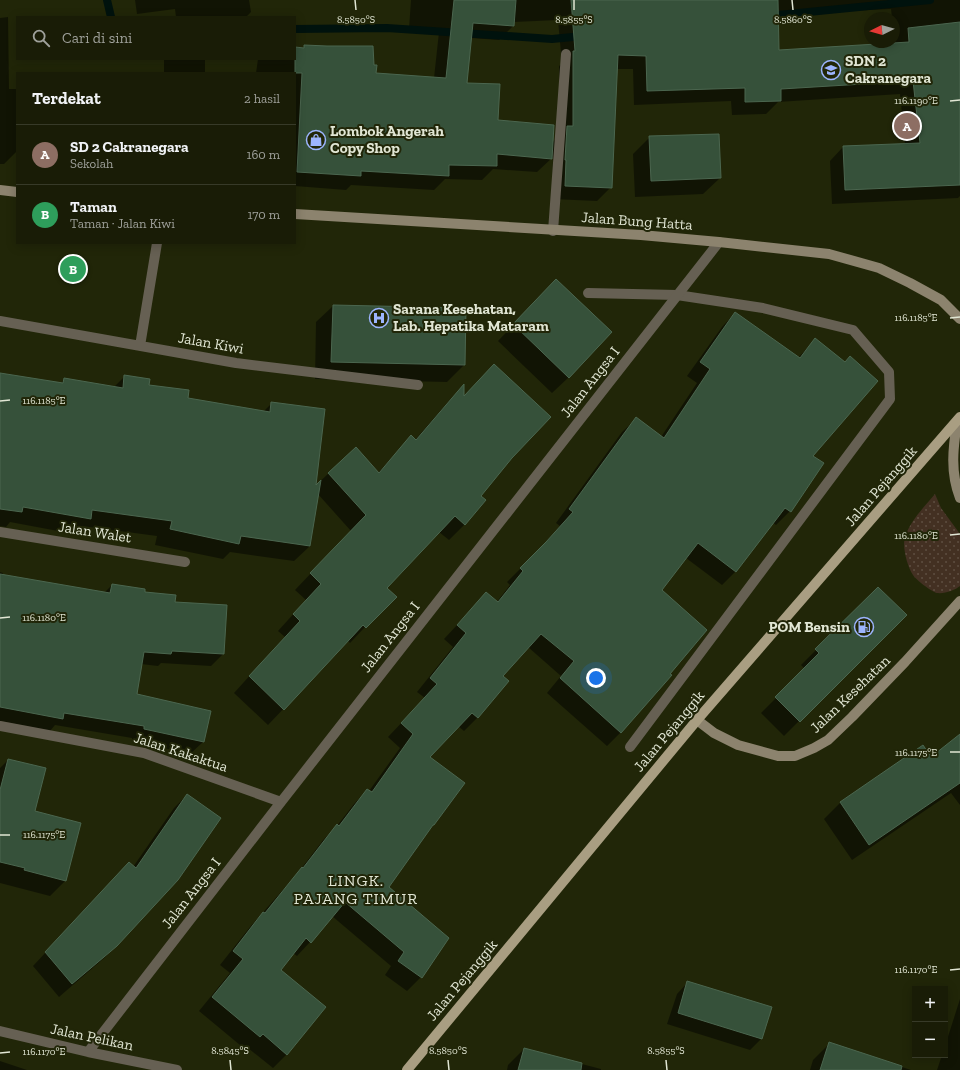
<!DOCTYPE html>
<html lang="id">
<meta charset="utf-8">
<style>
body{margin:0;font-family:"Zilla Slab",serif;background:#222510;color:#f1f3f6}
.controls{position:absolute;right:12px;bottom:12px;display:grid;overflow:hidden;border-radius:0px;box-shadow:0 2px 10px #0003}
.controls button{width:36px;height:36px;display:grid;place-items:center;padding:0;border:0;border-bottom:1px solid #373a28;background:#191c06;color:#f1f3f6;font:20px sans-serif}
.compass{position:absolute;left:864px;top:12px;width:36px;height:36px;border-radius:50%;background:#191c06;box-shadow:0 2px 10px #0003;rotate:265deg}
.you{position:absolute;left:596px;top:678px;width:14px;height:14px;margin:-10px;border:3px solid #fff;border-radius:50%;background:#1a73e8;box-shadow:0 0 0 6px #1a73e833}
.badge{display:grid;place-items:center;width:26px;height:26px;border-radius:50%;background:#9cb4fd;color:#fff;font-size:13px;font-weight:700}
.pin{position:absolute;translate:-50% -50%;border:2px solid #fff;box-shadow:0 1px 4px #0006}
.list{margin:0;padding:0;list-style:none}
h2{display:flex;justify-content:space-between;align-items:center;height:52px;margin:0;padding:0 16px;font-size:17px}
h2 small{font-size:13px;font-weight:400;color:#9fa19b}
.list li{display:grid;grid-template-columns:26px 1fr auto;gap:12px;align-items:center;box-sizing:border-box;height:60px;padding:0 16px;border-top:1px solid #373a28}
.list b{display:block;font-size:15px;white-space:nowrap}
.list p{margin:0;font-size:13px;white-space:nowrap;color:#9fa19b}
.list em{font-size:13px;font-style:normal;color:#9fa19b}
.icon{flex:none;width:22px;height:22px;fill:none;stroke:currentColor;stroke-width:2;stroke-linecap:round;stroke-linejoin:round}
.map{position:relative;flex:none;width:960px;height:1070px;overflow:hidden}
.search{position:absolute;background:#191c06;box-shadow:0 2px 10px #0003;left:16px;top:16px;width:280px;height:44px;display:flex;align-items:center;gap:10px;box-sizing:border-box;padding:0 14px;border-radius:0px;color:#9fa19b;font-size:15px}
.panel{position:absolute;background:#191c06;box-shadow:0 2px 10px #0003;left:16px;top:72px;width:280px;height:172px;border-radius:0px}
.map>svg:first-child{display:block}
</style>
<div class="map">
<svg width="960" height="1070" viewBox="0 0 960 1070">
<defs>
<pattern id="park-dots" width="8" height="8" patternUnits="userSpaceOnUse"><rect width="8" height="8" fill="#433022"/><path d="M2 2h.1M6 6h.1" fill="none" stroke="#5e4e41" stroke-width="1.8" stroke-linecap="round"/></pattern>
</defs>
<rect width="100%" height="100%" fill="#212608"/>
<path fill="url(#park-dots)" d="M935,494L941,508L960,534V586C955,590 945,594 937,593C932,592 915,579 913,575C907,566 902,546 905,537C910,521 925,506 935,494Z"/>
<path fill="#0007" fill-rule="evenodd" d="M135,0H249L251,12L246,17H176L175,9L137,14Z
M411,0H960V196L958,198L832,204L830,161L843,147L905,144L900,94L778,102L766,114L732,115L731,101L634,105L633,69H616L611,187L597,201L552,199L553,157L537,172L493,169L482,180L445,179L434,190L351,185L346,190L295,186V73H256L258,59H295V48L301,49L305,46L373,65L375,74L434,78L439,32L409,29ZM891,9L892,18H894V44L778,51L777,18L822,14L824,12ZM558,20L562,64L559,66V135L552,143L497,121L466,84L471,38L499,40L513,26L514,22Z
M8,17L9,89H17V151L4,164H0V18Z
M164,59H205V73H164Z
M650,137L720,178L703,194L635,197L633,154Z
M540,297L569,377L552,393L498,341Z
M333,306L465,309L464,365L447,382L315,379L316,322Z
M735,313L798,358L815,340L812,456L822,463L790,511L776,525L772,522L735,572L722,585L686,558L660,591L621,732L607,746L547,693L561,676L528,647L502,676L478,717L464,731L458,726L428,757L433,825L388,887L421,977L407,991L385,975L391,966L332,916L310,942L297,956L293,953L280,970L287,1054L273,1068L248,1048L246,1050L199,1011L230,973L220,965L250,927L297,874L324,839L336,827L354,804L367,790L369,791L400,748L388,737L425,698L417,692L453,647L444,639L486,594L496,603L510,585L507,582L536,553L560,526L556,523L622,432L636,419L661,437L697,383L687,376L722,327Z
M0,374L60,384L65,379L114,387L125,376L148,386L187,399L263,412L271,404L314,487L329,473H378L411,437L415,440L449,401L463,386V398L511,457L479,496L485,501L464,525L449,540L439,532L386,588L365,627L350,643L348,641L268,725L234,693L285,637L278,631L306,600L295,590L351,531L317,493L310,546L294,561L230,552L223,559L155,545L157,536L82,526L74,534L10,522L6,527L0,526Z
M0,572L3,573L2,576L104,593L112,585L144,593L174,603L223,654L211,666L161,663L158,666L141,664L136,695L210,711L203,742L190,754L132,741V738L55,725L50,731L0,721Z
M878,588L905,615L784,736L761,713L805,669L801,665Z
M960,736V805L951,793L852,860L824,819L840,803L923,746L931,758Z
M8,760L34,812L80,824L65,881L50,896L0,883V768Z
M187,795L117,945L103,959L59,997L33,966L129,863L133,867L174,808Z
M688,982L761,1039L750,1050L667,1024L677,994Z
M960,999V1070H937L942,1055H945V1046Z
M830,1043L911,1070H810L813,1060Z
M524,1049L601,1069V1070H507L508,1065Z
M0,1061L27,1070H0Z"/>
<g fill="none" stroke-linecap="round" stroke-linejoin="round">
<path stroke="#00120d" stroke-width="8" d="M107,0L111,17
M768,16L930,0
M295,29L387,28L552,39L583,36"/>
</g>
<path fill="#36513a" stroke="#4b664f" d="M454,0H516L514,26L473,23L467,83L500,84L498,120L554,125L552,159L497,154V166L449,165V176L361,171V176L297,172L302,73H295V47L304,48V45L327,46H373L374,65H377L376,73L446,78Z
M571,0H778L779,50L909,42L908,28L960,22V185L845,190L843,146L920,143L913,81L781,89V101L745,102V88L647,91L646,56L618,55L612,188L565,186L566,160H565L567,126H573V51H575Z
M719,134L721,178L651,181L649,136Z
M556,279L612,332L569,378L513,324Z
M333,305L466,308L465,365L331,362Z
M735,312L800,358L815,338L845,362L850,356L878,381L813,456L824,463L791,512L785,508L736,572L698,543L662,590L707,630L670,674L672,675L621,733L560,678L574,661L541,634L503,676L509,681L478,718L472,713L430,757L465,783L434,825H433L389,887L449,938L422,978L398,961L404,952L345,902L311,943L306,938L281,970L326,1007L287,1055L263,1034L260,1037L212,997L243,959L233,951L263,912L265,913L302,867L303,868L337,824L339,826L367,789L372,792L413,734L401,723L437,684L430,678L466,633L457,625L486,592L498,602L523,571L520,568L546,542L573,512L569,509L636,417L664,438L710,369L700,362Z
M494,364L551,417L512,458L481,496L486,500L465,525L455,516L387,588L397,597L366,628L363,625L284,710L249,676L300,621L293,614L321,584L310,573L366,515L328,473L356,447L379,473L411,435L416,440L464,384V396Z
M0,373L63,383L64,378L123,388L124,375L150,379L149,385L189,390L188,398L270,412L271,402L325,409L316,485L321,480L310,546L241,536L239,544L170,529L172,521L92,510L91,519L23,507L22,512L0,509Z
M0,574L110,593L112,584L145,589V592L176,595L175,602L227,605L224,654L172,651L171,654L144,652L137,694L211,711L204,742L144,729V726L64,713L63,719L0,707Z
M878,587L907,615L800,722L775,697L819,653L815,649Z
M960,734V783L869,845L840,802L923,745L931,757Z
M8,759L46,768L35,811L81,823L66,881L24,870L25,868L0,862V790Z
M187,794L221,818L178,880L117,946L72,984L45,952L129,862L136,868Z
M687,981L772,1007L762,1039L678,1013Z
M829,1042L902,1066L901,1070H820Z
M524,1048L582,1063L581,1070H518Z"/>
<g fill="none" stroke-linecap="round" stroke-linejoin="round">
<path stroke="#666053" stroke-width="10" d="M588,293L677,295L763,308L853,330L889,372L890,399L630,747"/>
<path stroke="#666053" stroke-width="10" d="M553,231L566,54
M0,321L236,363L418,385
M140,346L157,243
M0,532L185,562
M0,726L144,753L281,802
M0,1031L88,1052L177,1070
M88,1052L281,802L719,242"/>
<path stroke="#8c836e" stroke-width="10" d="M0,190L17,192
M295,214L641,235L719,242L829,254L879,268L910,283L941,300L960,319
M957,422C953,448 950,472 960,498
M697,720L714,733L738,745L778,756H795L814,748L828,740L852,717L905,662L960,601"/>
<path stroke="#a99e82" stroke-width="10" d="M407,1070L697,720L960,417"/>
</g>
<path fill="none" stroke="#e1e6d4" stroke-width="1.5" d="M355,0L356,10M574,0V10M792,0L793,10M950,101L960,100M950,318L960,317M0,401L10,400M950,535L960,534M0,618L10,617M950,752H960M0,835H10M950,970L960,969M0,1053L10,1052M230,1060L231,1070M448,1060L449,1070M666,1060L667,1070"/>
<defs>
<g id="school-ring" transform="scale(1)"><circle r="9.5" fill="#212608" stroke="#9cb4fd" stroke-width="1.5"/><path d="M0-5L7-2L0 1L-7-2ZM-4 1L0 2.5L4 1V4Q0 6-4 4Z" fill="#9cb4fd"/></g>
<g id="shop-ring" transform="scale(1)"><circle r="9.5" fill="#212608" stroke="#9cb4fd" stroke-width="1.5"/><path d="M-5-2.5h2.3a2.7 3.5 0 0 1 5.4 0H5L5.5 6h-11ZM-1.5-2.5h3a1.5 2.3 0 0 0-3 0Z" fill="#9cb4fd"/></g>
<g id="hospital-ring" transform="scale(1)"><circle r="9.5" fill="#212608" stroke="#9cb4fd" stroke-width="1.5"/><path d="M-5-5h3v3.5h4V-5h3V5h-3V1.5h-4V5h-3Z" fill="#9cb4fd"/></g>
<g id="fuel-ring" transform="scale(1)"><circle r="9.5" fill="#212608" stroke="#9cb4fd" stroke-width="1.5"/><path d="M-5.5-6h7V0h2V4h1.3V-2.5L3-4.5l.8-.8L6-3V5H2.5V1h-1V6h-7ZM-4.2-4.7v3.2H.2V-4.7Z" fill="#9cb4fd"/></g>
</defs>
<g fill-rule="evenodd">
<use href="#school-ring" x="831" y="70"/>
<use href="#shop-ring" x="316" y="140"/>
<use href="#hospital-ring" x="379" y="318"/>
<use href="#fuel-ring" x="864" y="627"/>
</g>
<g text-anchor="middle" dominant-baseline="central" stroke-width="4" stroke-linejoin="round" paint-order="stroke">
<g font-size="15" font-weight="bold" fill="#e1e6d4" stroke="#212608" text-anchor="start">
<text x="845" y="61">SDN 2<tspan x="845" dy="17">Cakranegara</tspan></text>
<text x="330" y="131">Lombok Angerah<tspan x="330" dy="17">Copy Shop</tspan></text>
<text x="393" y="309">Sarana Kesehatan,<tspan x="393" dy="17">Lab. Hepatika Mataram</tspan></text>
<text x="850" y="627" text-anchor="end">POM Bensin</text>
</g>
<g font-size="15" fill="#e1e6d4" stroke="#212608">
<text transform="translate(637 221) rotate(4)">Jalan Bung Hatta</text>
<text transform="translate(211 343) rotate(10)">Jalan Kiwi</text>
<text transform="translate(590 382) rotate(-52)">Jalan Angsa I</text>
<text transform="translate(881 486) rotate(-49)">Jalan Pejanggik</text>
<text transform="translate(95 532) rotate(9)">Jalan Walet</text>
<text transform="translate(390 637) rotate(-52)">Jalan Angsa I</text>
<text transform="translate(850 694) rotate(-44)">Jalan Kesehatan</text>
<text transform="translate(669 731) rotate(-50)">Jalan Pejanggik</text>
<text transform="translate(181 752) rotate(18)">Jalan Kakaktua</text>
<text transform="translate(191 893) rotate(-52)">Jalan Angsa I</text>
<text transform="translate(462 980) rotate(-50)">Jalan Pejanggik</text>
<text transform="translate(92 1037) rotate(12)">Jalan Pelikan</text>
</g>
<g font-size="16" letter-spacing="1" fill="#e1e6d4" stroke="#212608">
<text x="356" y="880">LINGK.<tspan x="356" dy="18">PAJANG TIMUR</tspan></text>
</g>
</g>
<g font-size="10" text-anchor="middle" fill="#e1e6d4" stroke="#212608" stroke-width="4" stroke-linejoin="round" paint-order="stroke">
<text x="356" y="23">8.5850°S</text>
<text x="574" y="23">8.5855°S</text>
<text x="793" y="23">8.5860°S</text>
<text x="916" y="104">116.1190°E</text>
<text x="916" y="321">116.1185°E</text>
<text x="44" y="404">116.1185°E</text>
<text x="916" y="539">116.1180°E</text>
<text x="44" y="621">116.1180°E</text>
<text x="916" y="756">116.1175°E</text>
<text x="44" y="838">116.1175°E</text>
<text x="916" y="973">116.1170°E</text>
<text x="230" y="1054">8.5845°S</text>
<text x="448" y="1054">8.5850°S</text>
<text x="666" y="1054">8.5855°S</text>
<text x="44" y="1055">116.1170°E</text>
</g>
</svg>
<div class="controls">
<button>+</button>
<button>−</button>
</div>
<svg class="compass" viewBox="-18 -18 36 36"><path d="M0-13l5 13h-10z" fill="#e53935"/><path d="M0 13l5-13h-10z" fill="#9fa19b"/></svg>
<div class="you"></div>
<div class="pin badge" style="left:907px;top:126px;background:#8d6e63">A</div>
<div class="pin badge" style="left:73px;top:269px;background:#2e9e5b">B</div>
<div class="search"><svg class="icon" aria-label="search" viewBox="0 0 24 24"><circle cx="10" cy="10" r="6"/><path d="M15 15l6 6"/></svg>Cari di sini</div>
<section class="panel">
<h2>Terdekat<small>2 hasil</small></h2>
<ul class="list">
<li><span class="badge" style="background:#8d6e63">A</span><div><b>SD 2 Cakranegara</b><p>Sekolah</p></div><em>160 m</em></li>
<li><span class="badge" style="background:#2e9e5b">B</span><div><b>Taman</b><p>Taman · Jalan Kiwi</p></div><em>170 m</em></li>
</ul>
</section>
</div>
